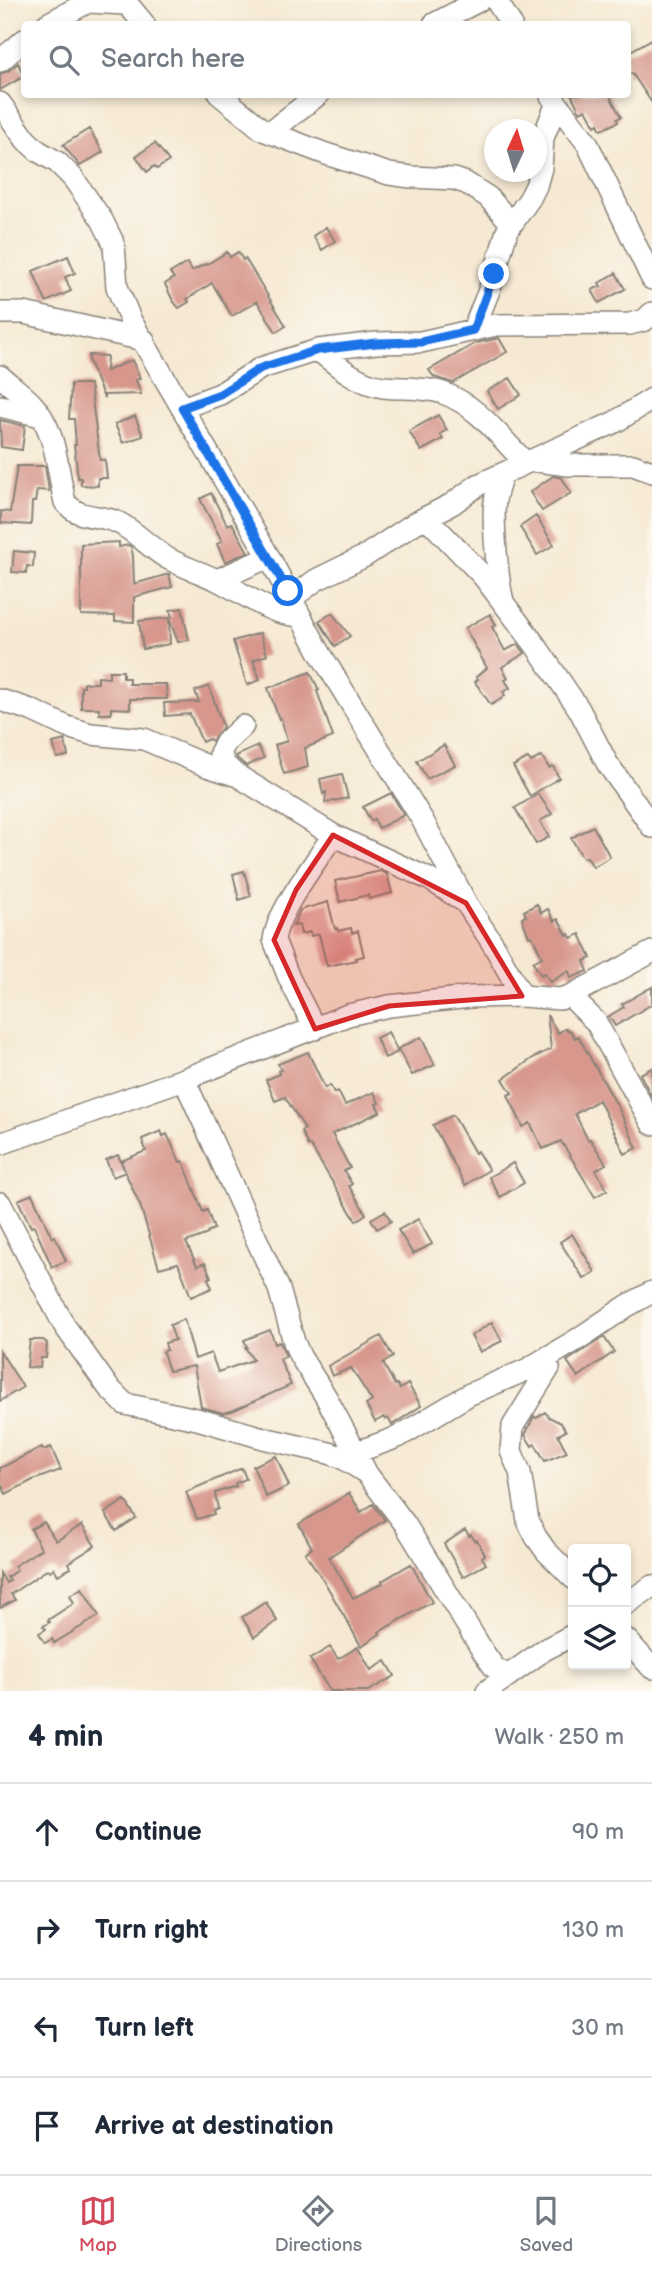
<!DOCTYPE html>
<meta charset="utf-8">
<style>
body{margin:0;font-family:"Balsamiq Sans",sans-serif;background:#f6f6f7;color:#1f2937}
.controls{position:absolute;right:21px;bottom:21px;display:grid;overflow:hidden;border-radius:7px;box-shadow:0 4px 10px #0003}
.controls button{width:63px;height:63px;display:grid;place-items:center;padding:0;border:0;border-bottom:2px solid #e0e1e3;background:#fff;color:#1f2937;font:35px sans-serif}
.compass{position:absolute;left:484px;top:119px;width:63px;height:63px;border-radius:50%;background:#fff;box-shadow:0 4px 10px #0003;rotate:4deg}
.stop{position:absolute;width:21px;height:21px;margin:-16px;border:5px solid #1a73e8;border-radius:50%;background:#fff}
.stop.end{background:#1a73e8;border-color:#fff;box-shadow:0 2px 7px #0008}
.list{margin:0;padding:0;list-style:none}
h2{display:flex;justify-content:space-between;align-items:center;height:91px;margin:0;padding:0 28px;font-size:30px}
h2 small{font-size:23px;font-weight:400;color:#747a83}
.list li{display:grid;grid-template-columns:46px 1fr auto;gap:21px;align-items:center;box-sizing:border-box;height:98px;padding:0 28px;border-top:2px solid #e0e1e3}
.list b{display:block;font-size:26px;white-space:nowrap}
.list em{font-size:23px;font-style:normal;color:#747a83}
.icon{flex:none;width:38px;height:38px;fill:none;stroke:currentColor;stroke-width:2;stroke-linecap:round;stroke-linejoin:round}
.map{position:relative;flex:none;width:652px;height:1691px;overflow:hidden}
.search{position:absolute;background:#fff;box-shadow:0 4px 10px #0003;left:21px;right:21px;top:21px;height:77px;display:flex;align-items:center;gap:18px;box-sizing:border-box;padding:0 24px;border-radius:7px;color:#747a83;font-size:26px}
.sheet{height:483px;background:#fff}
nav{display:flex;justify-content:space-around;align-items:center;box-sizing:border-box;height:98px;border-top:2px solid #e0e1e3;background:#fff;font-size:19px;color:#747a83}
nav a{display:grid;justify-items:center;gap:4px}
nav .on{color:#d1495b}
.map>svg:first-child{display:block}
</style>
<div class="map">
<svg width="652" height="1691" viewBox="0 0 652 1691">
<rect width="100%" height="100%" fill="#fbf7ec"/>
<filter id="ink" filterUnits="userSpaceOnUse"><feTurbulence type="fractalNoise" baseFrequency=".0143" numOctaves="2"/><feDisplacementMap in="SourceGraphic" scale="14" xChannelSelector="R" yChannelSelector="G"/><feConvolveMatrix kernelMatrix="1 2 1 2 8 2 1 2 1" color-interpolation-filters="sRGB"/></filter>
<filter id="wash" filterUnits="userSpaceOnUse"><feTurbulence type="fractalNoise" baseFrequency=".00686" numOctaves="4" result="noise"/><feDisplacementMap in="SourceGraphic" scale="28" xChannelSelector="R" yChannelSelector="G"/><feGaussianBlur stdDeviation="1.57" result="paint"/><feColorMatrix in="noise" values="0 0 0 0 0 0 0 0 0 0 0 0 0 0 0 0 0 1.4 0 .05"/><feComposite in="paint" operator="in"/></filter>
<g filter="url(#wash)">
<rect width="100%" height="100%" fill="#f6e9d3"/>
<g id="blocks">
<path fill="#d7978d" d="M652,39V103L632,73L627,76V53Z
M18,63L24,76L0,90V74L8,71Z
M571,94H609L621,117L617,119L618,122L601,130L598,124L595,126L586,109L580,112Z
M89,129L103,152L80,166L63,145Z
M155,143L169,161L157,169L154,166L147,172L136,156Z
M326,227L335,241L322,250L313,236Z
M227,252L230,257L238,252L243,260L245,258L286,326L276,332L257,301L232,316L212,283L187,299L189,302L179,308L173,301L165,284L174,278L170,273L187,263L192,271L205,264L206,265Z
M68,256L75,273L65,277L71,291L46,302L33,271Z
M616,273L625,289L599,303L592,290L601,286L599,283Z
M499,338L507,352L453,383L434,377L429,370L476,343Z
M89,355L107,356L106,371L132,360L140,378L136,380L141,394L104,395V398L89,362Z
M510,378L521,395L498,409L487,391Z
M71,384H90L100,460H105L107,478H98V486L81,485V478H78L74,445H76L74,419H69Z
M438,415L447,430L440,434L443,439L421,451L409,431Z
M135,416L143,436L123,443L115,424Z
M0,420L25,426L22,450L1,447Z
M17,466H45L49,491L37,490L35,502H32L31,525L1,523V511L10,512Z
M553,476L562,478L571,493L542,511L530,492Z
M211,493L227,525L232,523L248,552L225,562L217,544L222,541L200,499Z
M536,516L554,545L537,555L520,527Z
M119,542V547L128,545L131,547L133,556L134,584L169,574L172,587L134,597V622L115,621V616L81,615V544Z
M14,551L34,553L33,567L27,566L26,573L12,572Z
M182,608L189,640L178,642L169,618L172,617L170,610Z
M332,613L350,636L335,646L319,621Z
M490,614L496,625L492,627L505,651L518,644L525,653L502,667L508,678L505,680L510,688L503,692L505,695L501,699L491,705L475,682L478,679L476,677L487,668L465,628Z
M169,618L170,644L143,649L139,621Z
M260,633L267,655L253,660L260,680L247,685L233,641Z
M109,671H123V678H129V684H166L167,699H130V709L111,708V714H99V708H81V687H84V683H98V677L109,678Z
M310,672L319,690L317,691L333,737L305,748L308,767L284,774L275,745L287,741L281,718L279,719L268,688Z
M209,686L223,727L212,741L209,739L202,742L190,714L165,716L164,703L199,702L195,691Z
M65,740L68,756L57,758L53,743Z
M444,745L455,765L427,779L417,761Z
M258,746L264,758L246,766L237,758L236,756Z
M542,756L549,768L553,766L559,778L530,796L513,766L528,758L531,762Z
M342,774L348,798L325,803L326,792L323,794L320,779Z
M391,793L404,815L379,828L374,819L371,821L363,807Z
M538,794L552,814L540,821L549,837L536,844L515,808Z
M593,826L610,857L593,867L587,857L583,858L571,838Z
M244,871L251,896L239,900L233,874Z
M381,871L387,874L392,893L369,899L368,895L340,902L335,881Z
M328,902L335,929L337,928L338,931L351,928L352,933L358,931L364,956L356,958L357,960L327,966L319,934L311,936L310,932L301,934L299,925L293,926L300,910Z
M537,904L541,913L548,909L554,921L558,919L567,935L569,934L571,938L580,934L591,958L584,961L588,971L571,978L569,971L550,982L545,973L541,975L533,962L542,957L532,936L529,937L522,918L526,916L524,911Z
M652,987V1004L615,1026L609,1016L624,1007L622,1004Z
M547,1015L558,1033L566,1028L568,1031L570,1030L575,1038L578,1036L618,1107L637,1148L625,1154L599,1100L575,1114L588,1140L590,1139L606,1164L596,1170L607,1190L595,1197L561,1141L543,1149L530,1123L523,1127L508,1095L512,1093L503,1079L533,1058L551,1049Z
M388,1032L398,1052L385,1058L376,1038Z
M421,1037L435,1065L412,1075L398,1049Z
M308,1052L325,1088L330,1085L334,1093L338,1091L345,1105L374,1092L379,1103L376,1104L380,1112L332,1134L350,1168L344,1171L352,1184L349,1186L366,1214L356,1221L310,1145L308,1146L301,1131L305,1129L285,1097L275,1101L266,1080L279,1074L278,1071L281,1070L278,1064Z
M652,1068V1097L640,1074Z
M453,1115L475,1153L477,1151L489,1170L465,1185L433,1125Z
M161,1131L163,1136L167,1134L180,1162L183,1161L203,1212L207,1210L214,1229L207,1232L208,1234L186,1242L197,1266L205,1263L211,1277L208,1279L212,1288L191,1297L178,1263L159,1268L140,1205L125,1172L113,1177L106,1160L118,1155L125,1171L121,1161L146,1151L142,1139Z
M513,1163L524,1183L500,1197L489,1177Z
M32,1194L52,1238L55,1236L66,1261L52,1267L34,1226L31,1227L18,1200Z
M385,1211L391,1221L377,1229L371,1219Z
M418,1219L432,1244L413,1254L398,1230Z
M572,1234L595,1272L584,1279L560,1242Z
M184,1319L195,1359L211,1353L218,1372L253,1360L245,1347H247L244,1340L270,1330L275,1344L280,1342L286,1356L280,1359L291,1385L232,1411L223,1413L201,1407L194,1366L169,1371L163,1352L167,1350L165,1343L175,1340L170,1325Z
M492,1322L502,1341L480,1352L471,1336Z
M381,1336L393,1357L383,1363L395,1385L397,1384L400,1389L408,1384L421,1406L392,1425L388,1418L385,1420L384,1417L375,1422L366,1405L372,1401L351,1368L332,1376L328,1366Z
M604,1337L614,1352L578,1377L567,1361Z
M30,1340H43L47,1343L46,1358H41L40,1368L27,1367Z
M0,1351L23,1387L0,1401Z
M545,1412L549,1417L561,1423L566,1431L558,1435L567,1452L545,1461L535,1444L532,1446L525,1435L534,1416L536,1418Z
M42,1447L43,1450L51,1447L61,1470L33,1480L6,1494L0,1481V1468Z
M276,1456L289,1486L266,1497L253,1466Z
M242,1468L246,1479L235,1483L236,1486L215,1493L218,1509L213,1511L214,1514L197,1519L186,1492Z
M349,1493L361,1512L373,1504L385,1520L329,1557L353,1598L383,1583L382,1581L411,1564L432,1602L379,1632L380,1634L361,1646L324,1581L305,1553L312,1548L299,1524Z
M125,1500L136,1518L116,1531L105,1513Z
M44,1522L56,1541L82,1525L95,1546L68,1563L71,1568L58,1575L54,1568L50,1571L48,1569L11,1594L15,1600L0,1608V1573L6,1583L10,1581L7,1577L17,1570L14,1566L41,1549L31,1529Z
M465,1530L469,1536L471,1535L475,1541L477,1540L485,1555L482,1557L486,1564L463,1577L444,1544Z
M82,1588L99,1616L54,1643L52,1639L45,1643L39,1633L46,1629L43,1626L50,1622L48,1620L74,1603L70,1595Z
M266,1602L277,1621L254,1637L242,1617Z
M330,1647L338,1659L358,1647L371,1670L386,1661L395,1676L368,1691H330L310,1659Z"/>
</g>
</g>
<g filter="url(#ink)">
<use href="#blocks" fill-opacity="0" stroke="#898278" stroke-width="2"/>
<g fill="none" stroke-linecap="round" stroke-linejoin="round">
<g stroke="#898278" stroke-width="24">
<path id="minor" d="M496,0L511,24
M89,2L125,4L130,7L144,24
M47,24L92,0
M434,24L480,0
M0,61L24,40
M219,94L263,130L326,154L389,174L411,177L454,179L466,183L488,197L512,224
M551,96L587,143L652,279
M0,103L26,140L38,151L57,162L73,178L102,220L114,244L117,287L130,319L269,557L320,653L423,821L466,903L493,944L522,996
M270,132L319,94
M0,313H24L144,340
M473,330L490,288L507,231L530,198L536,186L541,168L543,138L556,105
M318,350C336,365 359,384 383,387C403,389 424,387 443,393C479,406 499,437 525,462
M0,376C11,386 23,394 33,405C57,431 57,470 65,502C80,521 99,513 119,523C136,532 150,548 167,558C183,567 200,572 217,580C246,594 267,614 300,616
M0,406L41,416
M182,408L220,394L261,368L318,350L376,343L421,342L496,325L630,324L645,320L652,313
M531,460L567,465H633L652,472
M502,474C500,483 496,492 495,501C492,519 498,583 503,601
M426,517L483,576L536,646L579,709L607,763L652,827
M217,580L269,557
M292,598L316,580L365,556L415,523L452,504L478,485L615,422L652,399
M0,700L31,710L67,727L91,734L144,739L207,766L238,776L333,835L429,879L465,902
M236,775L225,765L220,753L226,742L243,726
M570,996L596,1022L652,1124
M315,1029L289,978L274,940C278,909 316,863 333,835
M184,1079L279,1289L294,1342L300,1356L326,1397L367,1474L405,1524L484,1653L494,1667L507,1676
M0,1144L184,1079L348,1015L389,1006L470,997L522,996L560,999L570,996L652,952
M0,1203L64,1325L108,1387L125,1404L197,1419L263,1438L329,1453L341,1457L363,1471
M549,1368L513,1426L511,1451L520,1472L528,1521L536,1537L546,1551L573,1578
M354,1453L398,1437L470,1394L526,1370L578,1339L627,1306L652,1292
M626,1604L652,1586
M626,1639L652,1668
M487,1691L544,1650L573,1635"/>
</g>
<use href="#minor" stroke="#fff" stroke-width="21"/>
</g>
</g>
<g fill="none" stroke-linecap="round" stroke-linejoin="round" filter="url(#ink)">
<path stroke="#1a73e8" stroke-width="9" d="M288,591L182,408L220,394L261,368L318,350L376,343L421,342L473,330L494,274"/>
</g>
<path fill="#d62828" fill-opacity="0.2" stroke="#d62828" stroke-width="5" stroke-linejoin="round" d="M333,835L466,903L522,996L389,1006L315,1029L274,940L296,890Z"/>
</svg>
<div class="controls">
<button><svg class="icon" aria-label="locate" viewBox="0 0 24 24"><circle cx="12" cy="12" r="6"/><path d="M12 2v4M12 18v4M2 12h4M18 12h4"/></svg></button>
<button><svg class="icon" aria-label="layers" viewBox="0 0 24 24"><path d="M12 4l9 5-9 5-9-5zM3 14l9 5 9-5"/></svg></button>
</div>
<svg class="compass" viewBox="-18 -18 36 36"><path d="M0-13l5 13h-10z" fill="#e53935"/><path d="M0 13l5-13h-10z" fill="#747a83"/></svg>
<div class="stop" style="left:288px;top:591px"></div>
<div class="stop end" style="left:494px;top:274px"></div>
<div class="search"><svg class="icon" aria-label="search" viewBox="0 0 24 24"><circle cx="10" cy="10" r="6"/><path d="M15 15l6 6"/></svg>Search here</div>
</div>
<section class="sheet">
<h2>4 min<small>Walk · 250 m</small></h2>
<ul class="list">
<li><svg class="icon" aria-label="ahead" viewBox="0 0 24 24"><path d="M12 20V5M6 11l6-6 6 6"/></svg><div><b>Continue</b></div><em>90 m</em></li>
<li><svg class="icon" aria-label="right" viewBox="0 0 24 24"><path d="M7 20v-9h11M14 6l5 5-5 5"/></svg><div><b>Turn right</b></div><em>130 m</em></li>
<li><svg class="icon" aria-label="left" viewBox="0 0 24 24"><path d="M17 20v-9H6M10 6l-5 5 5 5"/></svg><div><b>Turn left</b></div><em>30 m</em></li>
<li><svg class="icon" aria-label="arrive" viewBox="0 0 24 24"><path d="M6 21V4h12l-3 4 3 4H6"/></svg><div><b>Arrive at destination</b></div></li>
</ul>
</section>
<nav>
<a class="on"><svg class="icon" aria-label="map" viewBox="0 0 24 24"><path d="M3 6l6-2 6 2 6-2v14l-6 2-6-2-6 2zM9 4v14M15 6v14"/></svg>Map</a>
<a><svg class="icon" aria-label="directions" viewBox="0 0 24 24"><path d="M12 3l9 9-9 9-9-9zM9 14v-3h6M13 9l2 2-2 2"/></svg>Directions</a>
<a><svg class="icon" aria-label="saved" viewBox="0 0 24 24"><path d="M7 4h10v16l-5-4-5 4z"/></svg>Saved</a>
</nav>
